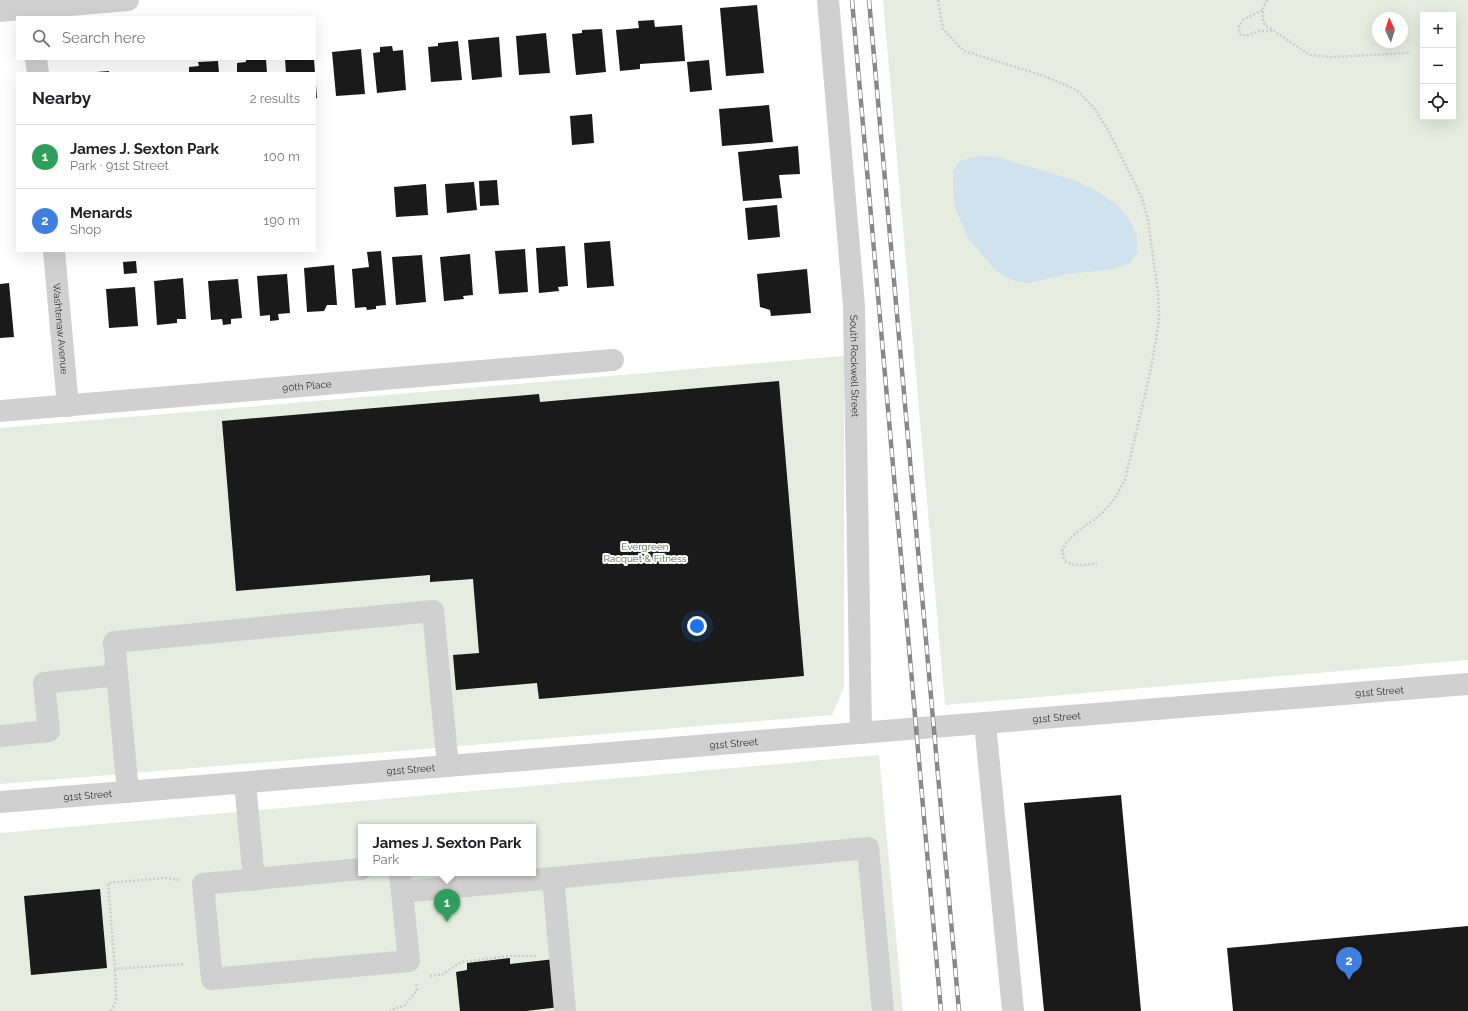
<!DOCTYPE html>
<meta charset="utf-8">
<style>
body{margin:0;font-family:Raleway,sans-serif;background:#f6f6f6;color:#202124}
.controls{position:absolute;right:12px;top:12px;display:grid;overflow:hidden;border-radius:0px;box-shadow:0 4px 16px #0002}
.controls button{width:36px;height:36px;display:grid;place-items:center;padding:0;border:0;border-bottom:1px solid #e0e0e0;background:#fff;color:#202124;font:20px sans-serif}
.compass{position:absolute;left:1372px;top:12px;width:36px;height:36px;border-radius:50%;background:#fff;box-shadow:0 4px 16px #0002;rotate:356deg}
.you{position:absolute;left:697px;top:626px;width:14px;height:14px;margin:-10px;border:3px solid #fff;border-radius:50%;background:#1a73e8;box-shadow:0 0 0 6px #1a73e833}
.badge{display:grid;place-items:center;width:26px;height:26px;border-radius:50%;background:#0b8043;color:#fff;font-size:13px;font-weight:700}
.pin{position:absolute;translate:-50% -33px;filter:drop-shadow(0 1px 2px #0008)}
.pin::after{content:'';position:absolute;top:21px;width:14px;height:12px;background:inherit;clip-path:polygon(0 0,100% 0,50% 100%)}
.popup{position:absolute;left:358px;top:824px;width:178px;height:52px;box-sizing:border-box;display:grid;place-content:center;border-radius:0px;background:#fff;filter:drop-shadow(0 1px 3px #0005);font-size:13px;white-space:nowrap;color:#757577}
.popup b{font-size:15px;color:#202124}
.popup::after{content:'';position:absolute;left:50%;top:100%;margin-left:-8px;border:8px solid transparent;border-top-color:#fff}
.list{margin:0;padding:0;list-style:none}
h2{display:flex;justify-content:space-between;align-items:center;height:52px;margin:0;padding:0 16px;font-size:17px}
h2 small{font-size:13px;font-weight:400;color:#757577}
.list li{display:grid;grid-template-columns:26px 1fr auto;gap:12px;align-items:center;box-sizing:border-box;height:64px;padding:0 16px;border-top:1px solid #e0e0e0}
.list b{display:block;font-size:15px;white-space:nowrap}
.list p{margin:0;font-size:13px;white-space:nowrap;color:#757577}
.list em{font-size:13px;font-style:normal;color:#757577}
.icon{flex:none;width:22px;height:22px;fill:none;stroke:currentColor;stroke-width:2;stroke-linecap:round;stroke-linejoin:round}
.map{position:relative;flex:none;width:1468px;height:1011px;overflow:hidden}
.search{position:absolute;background:#fff;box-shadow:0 4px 16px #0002;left:16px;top:16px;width:300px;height:44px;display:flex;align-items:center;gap:10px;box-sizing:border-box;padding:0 14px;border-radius:0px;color:#757577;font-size:15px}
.panel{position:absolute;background:#fff;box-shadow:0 4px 16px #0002;left:16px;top:72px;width:300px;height:180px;border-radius:0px}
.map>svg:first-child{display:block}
</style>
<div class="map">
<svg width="1468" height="1011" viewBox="0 0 1468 1011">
<rect width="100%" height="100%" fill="#fff"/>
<path fill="#e6ecdf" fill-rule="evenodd" d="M883,0H1468V660L945,705ZM1423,15H1453V117H1423ZM1378,18H1402V42H1378Z
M844,356V687L832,715L0,784V428Z
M879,755L903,1011H0V833ZM361,827H533V873H361Z"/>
<path fill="#cfe2ee" d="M978,156L999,157L1076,181L1098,192L1116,204L1129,219L1137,236V253L1131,262L1115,269L1066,274L1030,283L1014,281L995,270L968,238L954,205L953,171L960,161Z"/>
<path fill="#1a1a1a" d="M757,5L764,73L726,76L720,8Z
M654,20L655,27L682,25L685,61L640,64V69L620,71L616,30L639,28L638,21Z
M602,29L606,72L576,75L572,34L582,33V30Z
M546,33L550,73L519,75L516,36Z
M499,37L502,77L472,80L468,40Z
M458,41L462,80L431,82L428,47L438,46V43Z
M392,46L393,51L403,50L406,90L377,93L373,53L380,52V47Z
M361,49L365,94L336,96L332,52Z
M246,59H266L267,73H237V63L246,62Z
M285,59H314L315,73H286Z
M709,60L712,90L690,92L687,62Z
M218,61L219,73H189V67L199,66L198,62Z
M109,71V73H97L96,72Z
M315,85H316L317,98H315Z
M769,105L773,142L722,146L719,109Z
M592,114L594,143L572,145L570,116Z
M798,146L800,174L779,175L782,198L743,201L738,152Z
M497,180L499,205L480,206L479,181Z
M474,182L477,210L447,213L445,184Z
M426,184L428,215L396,217L394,187Z
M777,205L780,237L748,240L745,208Z
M610,241L614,286L587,288L584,243Z
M565,246L568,286L558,287L559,291L539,293L536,248Z
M525,249L528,292L499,294L495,251Z
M381,251L386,305L376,306V309L367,310L366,307L355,308L352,269L369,267L367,252Z
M470,254L473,295L463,296L464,299L444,301L440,257Z
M422,255L426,302L396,305L392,257Z
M136,261L137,273L124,274L123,262Z
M334,265L337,305H327L324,311L307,312L304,268Z
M807,269L811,313L771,316L770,310L760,307L757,274Z
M287,274L290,313L278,314L279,320L270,321V315L260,316L257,276Z
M183,278L186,319H177V323L157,325L154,281Z
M238,279L242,318L231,319V324L223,325L222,319L211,320L208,281Z
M9,283L14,337L0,338V284Z
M135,287L138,326L109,328L106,289Z
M779,381L804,676L539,699L537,683L456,690L453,655L479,653L473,579L430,582V575L236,591L222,421L539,394L540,402Z
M1121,795L1141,1011H1044L1024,803Z
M100,889L107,968L31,975L24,896Z
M1468,926V1011H1233L1227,948Z
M510,958V964L555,959L560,1007L526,1011H460L456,972L467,970V963Z"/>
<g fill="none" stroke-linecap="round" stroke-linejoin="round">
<path stroke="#cdcdcd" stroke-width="2.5" stroke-dasharray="2 2" stroke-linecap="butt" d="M938,0L943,29L964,51L1044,76L1077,90L1094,108L1108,130L1142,198L1148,220L1153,257L1158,292L1159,321L1151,369L1125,480C1119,490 1115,500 1106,509C1092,524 1071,531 1062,551L1065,561C1076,567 1086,565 1097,563
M1267,0C1262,9 1261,15 1265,25L1310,55L1331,57L1410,53
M1262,10L1243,20L1239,26L1240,34L1246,36L1259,31H1272
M179,880L165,878L108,883L115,969L185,964
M430,976L443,974L461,962L510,956H537
M111,1011L116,1000L115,969
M389,1011L405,1005L417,990L416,983"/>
<g stroke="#d0d0d0" stroke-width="22">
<path id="s1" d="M828,0L854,306L861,733"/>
<path d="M0,11L128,0"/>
<path d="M36,59L38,73"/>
<path id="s2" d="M54,251L68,406"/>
<path id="s3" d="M0,411L613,360"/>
<path d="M985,723L1013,1011"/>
<path d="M0,736L49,731L44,683L117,675"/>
<path d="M245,783L254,880"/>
<path d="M128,792L114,642L433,611L448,766"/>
<path id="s4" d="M0,802L1468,684"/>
<path d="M361,869L203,884L212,979L409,961L400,873"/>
<path d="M553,878L868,848L883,1011"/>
<path d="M402,892L553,878L565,1011"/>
</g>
<g stroke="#888" stroke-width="4.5">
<path id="rail" d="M852,0L941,1011
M869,0L959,1011"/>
</g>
<use href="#rail" stroke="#fff" stroke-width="3" stroke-dasharray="9" stroke-linecap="butt"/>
</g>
<g text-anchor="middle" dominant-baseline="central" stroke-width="4" stroke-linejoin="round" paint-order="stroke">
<g font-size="10" fill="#333" stroke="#fff">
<text stroke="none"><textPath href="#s2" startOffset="78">Washtenaw Avenue</textPath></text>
<text stroke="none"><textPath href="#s1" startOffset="367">South Rockwell Street</textPath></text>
<text stroke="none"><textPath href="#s3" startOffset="308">90th Place</textPath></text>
<text stroke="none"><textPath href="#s4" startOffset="1384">91st Street</textPath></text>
<text stroke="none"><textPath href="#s4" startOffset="1060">91st Street</textPath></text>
<text stroke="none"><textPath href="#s4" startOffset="736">91st Street</textPath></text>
<text stroke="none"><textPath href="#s4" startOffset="412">91st Street</textPath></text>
<text stroke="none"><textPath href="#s4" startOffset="88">91st Street</textPath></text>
</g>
<g font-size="10" fill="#56703f" stroke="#fff">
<text x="645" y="546">Evergreen<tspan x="645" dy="12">Racquet &amp; Fitness</tspan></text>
</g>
</g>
</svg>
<div class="controls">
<button>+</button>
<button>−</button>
<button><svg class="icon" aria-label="locate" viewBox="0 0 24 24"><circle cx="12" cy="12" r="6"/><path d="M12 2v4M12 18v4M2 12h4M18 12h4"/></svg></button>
</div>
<svg class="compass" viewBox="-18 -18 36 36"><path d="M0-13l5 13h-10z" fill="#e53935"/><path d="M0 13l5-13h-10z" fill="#757577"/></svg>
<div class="you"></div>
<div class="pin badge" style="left:447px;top:922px;background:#2e9e5b">1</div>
<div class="popup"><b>James J. Sexton Park</b>Park</div>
<div class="pin badge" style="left:1349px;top:980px;background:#3f7fe0">2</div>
<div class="search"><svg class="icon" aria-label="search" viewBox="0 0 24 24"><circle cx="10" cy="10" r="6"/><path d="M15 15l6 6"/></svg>Search here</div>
<section class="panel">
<h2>Nearby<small>2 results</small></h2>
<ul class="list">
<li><span class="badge" style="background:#2e9e5b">1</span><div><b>James J. Sexton Park</b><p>Park · 91st Street</p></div><em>100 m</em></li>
<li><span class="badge" style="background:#3f7fe0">2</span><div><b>Menards</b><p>Shop</p></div><em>190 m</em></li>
</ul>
</section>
</div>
